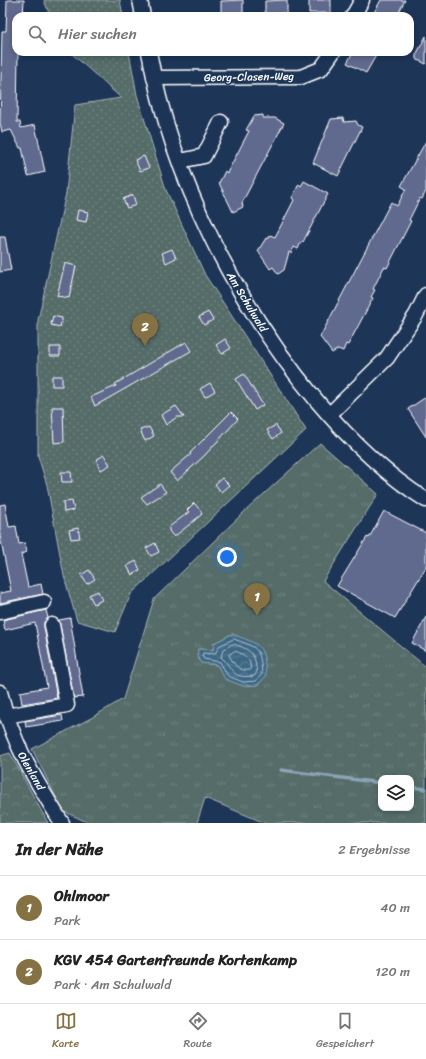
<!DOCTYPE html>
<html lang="de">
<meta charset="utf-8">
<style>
body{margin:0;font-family:Sriracha,sans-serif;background:#f2f2f2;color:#222}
.controls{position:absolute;right:12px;bottom:12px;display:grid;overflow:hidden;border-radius:8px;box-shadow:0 2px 6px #0003}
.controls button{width:36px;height:36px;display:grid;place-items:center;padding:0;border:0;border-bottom:1px solid #e0e0e0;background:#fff;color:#222;font:20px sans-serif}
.you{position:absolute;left:227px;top:557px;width:14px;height:14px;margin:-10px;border:3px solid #fff;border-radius:50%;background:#1a73e8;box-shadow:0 0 0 6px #1a73e833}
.badge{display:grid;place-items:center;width:26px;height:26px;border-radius:50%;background:#857141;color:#fff;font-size:13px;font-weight:700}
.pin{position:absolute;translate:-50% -33px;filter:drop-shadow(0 1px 2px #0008)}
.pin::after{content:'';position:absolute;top:21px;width:14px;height:12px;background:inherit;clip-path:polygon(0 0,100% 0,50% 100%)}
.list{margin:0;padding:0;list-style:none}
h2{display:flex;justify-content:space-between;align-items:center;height:52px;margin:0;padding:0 16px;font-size:17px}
h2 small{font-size:13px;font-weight:400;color:#767676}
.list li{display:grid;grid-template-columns:26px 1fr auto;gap:12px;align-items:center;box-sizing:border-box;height:64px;padding:0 16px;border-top:1px solid #e0e0e0}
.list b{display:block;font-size:15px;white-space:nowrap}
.list p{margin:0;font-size:13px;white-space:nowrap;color:#767676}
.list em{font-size:13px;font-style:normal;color:#767676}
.icon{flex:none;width:22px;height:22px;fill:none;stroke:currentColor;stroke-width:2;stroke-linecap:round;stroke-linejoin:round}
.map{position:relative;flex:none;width:426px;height:823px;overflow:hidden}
.search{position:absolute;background:#fff;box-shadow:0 2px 6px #0003;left:12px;right:12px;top:12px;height:44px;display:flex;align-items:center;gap:10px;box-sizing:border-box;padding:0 14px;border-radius:12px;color:#767676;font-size:15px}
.sheet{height:180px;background:#fff}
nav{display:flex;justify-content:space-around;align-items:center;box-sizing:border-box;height:56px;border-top:1px solid #e0e0e0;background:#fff;font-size:11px;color:#767676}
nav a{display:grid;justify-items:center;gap:2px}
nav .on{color:#857141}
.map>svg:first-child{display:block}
</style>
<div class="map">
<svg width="426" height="823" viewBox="0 0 426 823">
<defs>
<pattern id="grass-tufts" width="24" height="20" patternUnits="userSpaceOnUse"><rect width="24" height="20" fill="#546c68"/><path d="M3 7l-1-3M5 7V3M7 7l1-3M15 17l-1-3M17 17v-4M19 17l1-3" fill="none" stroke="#6e827f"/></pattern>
<pattern id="forest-crowns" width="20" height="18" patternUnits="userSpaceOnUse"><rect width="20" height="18" fill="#546c68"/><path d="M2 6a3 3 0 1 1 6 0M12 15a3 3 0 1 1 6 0" fill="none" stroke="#6e827f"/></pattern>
<pattern id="garden-dots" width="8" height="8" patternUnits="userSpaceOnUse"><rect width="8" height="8" fill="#546c68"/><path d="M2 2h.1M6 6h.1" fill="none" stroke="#6e827f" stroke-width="1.8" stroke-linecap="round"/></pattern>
<pattern id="water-waves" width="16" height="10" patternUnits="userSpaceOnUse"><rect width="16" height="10" fill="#3e6885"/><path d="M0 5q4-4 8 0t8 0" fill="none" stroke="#5b7f97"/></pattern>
</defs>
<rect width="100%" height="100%" fill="#1d3557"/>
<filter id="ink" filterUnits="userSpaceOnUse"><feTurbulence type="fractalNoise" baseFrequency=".025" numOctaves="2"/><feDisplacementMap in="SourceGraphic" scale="8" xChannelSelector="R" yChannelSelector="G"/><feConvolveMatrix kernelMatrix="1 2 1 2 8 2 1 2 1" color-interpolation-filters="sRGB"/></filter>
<g filter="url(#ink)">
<path fill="url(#grass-tufts)" stroke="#aab6b4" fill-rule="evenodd" d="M320,443L378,494L323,581L426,667V823H265L205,798L197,823H89L63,811L32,749L91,718L123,699L154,599L242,514ZM232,634L217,665L201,663L199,649L213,650L214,643ZM381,778H411V808H381Z"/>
<path fill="url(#forest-crowns)" stroke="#aab6b4" d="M10,753L48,823H0V756Z"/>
<path fill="url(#garden-dots)" stroke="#aab6b4" d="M44,0H120L123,16H50Z
M70,52H129L137,95L166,190L205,275L306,430L131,594L115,632L77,621L64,576L47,485L38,456V320L66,193L75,105L121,98Z"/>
<path fill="url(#water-waves)" stroke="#8ba4b6" d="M232,634C261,645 264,644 266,676L258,685L243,686L225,679L217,665L201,663L197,656L198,649L213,650L214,643Z"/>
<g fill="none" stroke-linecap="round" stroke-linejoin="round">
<path stroke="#b2c3ce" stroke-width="1" d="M234,639C258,648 260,647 262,674L256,681L243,682L228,676L220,662L204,659L202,656L203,653L215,654L219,646Z
M233,644C247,648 255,652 256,667C257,671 257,673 254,676C229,679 234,668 221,657L223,650Z
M235,651C245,655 252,658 250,670C238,672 234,664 229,655Z"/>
<path stroke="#8ba4b6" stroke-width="3.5" d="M281,770L381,783
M411,787L426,789"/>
</g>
<path fill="#606b8f" stroke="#fff" d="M7,0H24L23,16H16V52H18L17,122H20L21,128L35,125L45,172L28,176L22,148H20L11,130L2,132L0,123L2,31H6Z
M243,0V13L221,14V1Z
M287,0V13L265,14V1Z
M309,0H331V13H309Z
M381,0H405L397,16H372Z
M426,36V64L416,59V55Z
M353,52H378L366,73L347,63Z
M263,115V118H275L284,123L245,197L242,203L243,207L233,212L219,183L225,171L227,173L249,131L246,130L254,116Z
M343,118L344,122L356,121L358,125L362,127L338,176L313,163L331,119Z
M426,141V191L422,199L420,198L409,220L411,221L387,268L384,267L373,289L375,290L371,297L373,298L348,345L346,344L343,351L338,349L332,353L320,337L391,202L397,206L406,189L401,186Z
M144,156L149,168L140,171L135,160Z
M304,181L328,194L303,242H301L298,249L294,247L291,253L289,252L284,270L278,274L273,267L270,269L258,251L266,238L268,239L270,235L275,237L294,200L292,198L299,184L301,186Z
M133,195L136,205L127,208L123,199Z
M78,210L88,212L86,222L76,220Z
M0,237H5L11,270L0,272Z
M172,249L176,258L166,263L162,253Z
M65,263L76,266L69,298L57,296Z
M208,312L213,320L204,325L199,317Z
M53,316L62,318L60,327L51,325Z
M225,339L231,348L222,354L216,345Z
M186,342L191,351L95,406L91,397L116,386L115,384Z
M50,347H60V356H50Z
M244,374L263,405L255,410L236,379Z
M52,376H62V386H52Z
M210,383L215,391L205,397L200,389Z
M426,397V437L408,409Z
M176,406L184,417H177L166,425L161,415Z
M52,407H63L64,442L54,443Z
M231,412L238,419L204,456L177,481L170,472L191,454L190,453Z
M276,425L281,433L273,439L267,430Z
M149,427L154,436L145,441L140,430Z
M104,455L110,465L101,470L96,460Z
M61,472H71L72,482H62Z
M222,478L229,485L221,492L215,484Z
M160,484L166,492L147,504L141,497Z
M72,501L74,510L64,512L63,502Z
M194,503L202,512L201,515L174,537L169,531V527L189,512L187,510Z
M5,504L9,527L16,526L19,544L25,543L27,552L21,554L28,587L41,584L43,594L0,603V593L11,591L0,536V505Z
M384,511L426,533V567L395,618L337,586L367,537L369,538Z
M78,528L80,538L71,539L69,530Z
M155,543L159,552L151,556L146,548Z
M136,561L140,570L132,575L127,566Z
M89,570L95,579L87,584L81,575Z
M98,591L102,600L94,604L89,595Z
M46,610L48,618L44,622V627L57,698L22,704L20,692L47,687L35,623L5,630L3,620Z
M426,617V651L412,643Z
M70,618L83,697L74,698L59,620Z
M62,715L63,721L26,727L25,721Z"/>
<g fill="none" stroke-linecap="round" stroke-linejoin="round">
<g stroke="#fff" stroke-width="17">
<path id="minor" d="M140,0L143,16
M353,16L362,0
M149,52C172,177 235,303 317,401C349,439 383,473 426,500
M154,78L301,77L321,69L333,52
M180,161L204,156L221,122
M329,415L387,358L416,315L426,295
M0,612L44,602
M0,692C13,745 34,778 62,823
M6,716L67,705L52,625"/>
</g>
<use href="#minor" stroke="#1d3557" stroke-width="14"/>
</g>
</g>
<g text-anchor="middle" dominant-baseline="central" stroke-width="3" stroke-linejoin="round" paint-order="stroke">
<g font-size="11" fill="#fff" stroke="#1d3557">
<text transform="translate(249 77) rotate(-1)">Georg-Clasen-Weg</text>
<text transform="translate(247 302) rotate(59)">Am Schulwald</text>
<text transform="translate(31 771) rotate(60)">Olenland</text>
</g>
</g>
</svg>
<div class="controls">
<button><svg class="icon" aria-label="layers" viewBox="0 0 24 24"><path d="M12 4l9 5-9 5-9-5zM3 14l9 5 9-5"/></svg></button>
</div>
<div class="you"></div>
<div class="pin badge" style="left:257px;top:616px">1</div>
<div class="pin badge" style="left:145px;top:346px">2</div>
<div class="search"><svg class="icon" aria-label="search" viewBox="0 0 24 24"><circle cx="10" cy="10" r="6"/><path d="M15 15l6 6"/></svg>Hier suchen</div>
</div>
<section class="sheet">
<h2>In der Nähe<small>2 Ergebnisse</small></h2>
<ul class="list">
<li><span class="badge">1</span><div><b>Ohlmoor</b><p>Park</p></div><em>40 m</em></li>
<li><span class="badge">2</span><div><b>KGV 454 Gartenfreunde Kortenkamp</b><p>Park · Am Schulwald</p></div><em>120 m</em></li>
</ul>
</section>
<nav>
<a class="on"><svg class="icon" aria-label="map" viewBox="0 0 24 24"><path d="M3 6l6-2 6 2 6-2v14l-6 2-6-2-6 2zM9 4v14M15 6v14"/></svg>Karte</a>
<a><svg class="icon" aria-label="directions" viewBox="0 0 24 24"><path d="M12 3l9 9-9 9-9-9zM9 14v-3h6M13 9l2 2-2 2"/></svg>Route</a>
<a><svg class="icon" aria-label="saved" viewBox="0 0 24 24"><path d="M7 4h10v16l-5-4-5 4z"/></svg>Gespeichert</a>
</nav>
